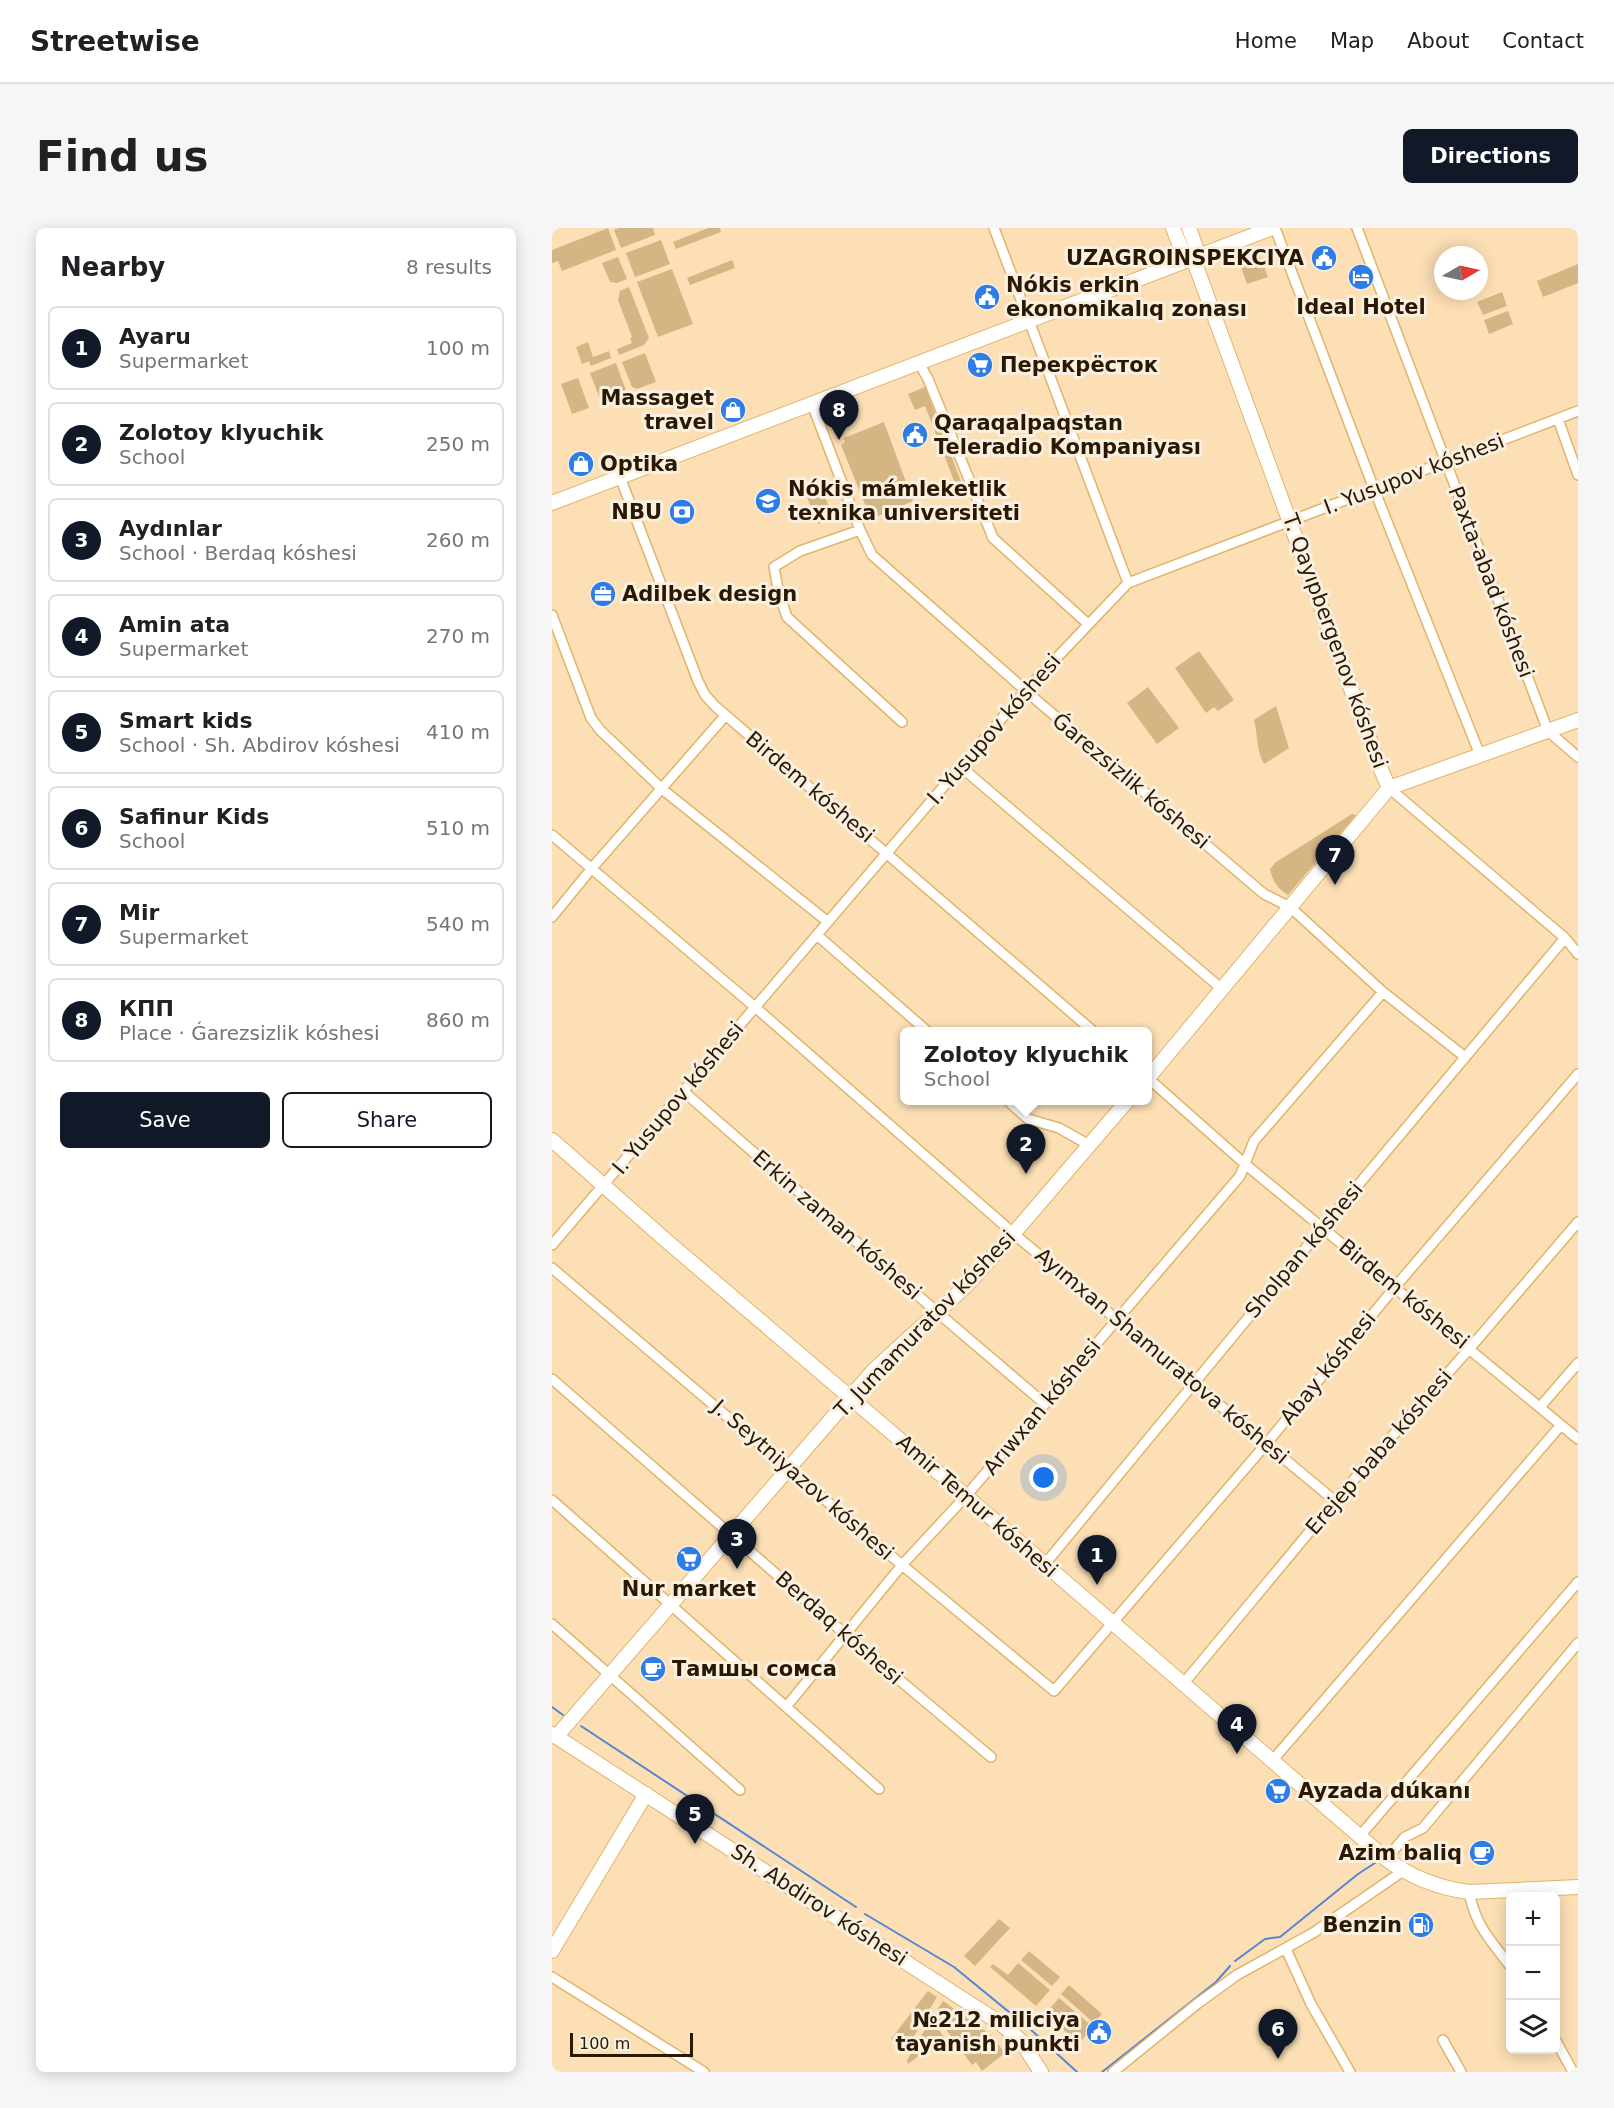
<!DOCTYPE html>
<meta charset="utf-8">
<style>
body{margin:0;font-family:"DejaVu Sans",sans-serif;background:#f6f6f6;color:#202124}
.controls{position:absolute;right:18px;bottom:18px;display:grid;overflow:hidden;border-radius:9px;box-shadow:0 3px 15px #0003}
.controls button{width:54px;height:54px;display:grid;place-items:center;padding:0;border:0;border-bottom:2px solid #e0e0e0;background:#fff;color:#202124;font:30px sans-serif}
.compass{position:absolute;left:882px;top:18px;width:54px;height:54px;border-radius:50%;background:#fff;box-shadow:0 3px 15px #0003;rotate:81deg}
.scale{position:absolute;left:18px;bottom:15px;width:123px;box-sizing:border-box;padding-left:6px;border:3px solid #2a1900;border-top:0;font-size:16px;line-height:21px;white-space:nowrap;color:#2a1900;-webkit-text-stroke:4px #f9f0e2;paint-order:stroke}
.you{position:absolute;left:492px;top:1250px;width:21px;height:21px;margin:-15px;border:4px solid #fff;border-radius:50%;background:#1a73e8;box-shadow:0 0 0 9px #1a73e833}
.badge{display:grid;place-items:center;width:39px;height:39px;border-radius:50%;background:#111827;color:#fff;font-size:20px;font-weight:700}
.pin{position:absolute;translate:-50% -50px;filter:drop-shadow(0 2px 3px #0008)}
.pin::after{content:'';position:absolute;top:32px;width:21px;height:18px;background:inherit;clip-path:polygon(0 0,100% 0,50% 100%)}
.popup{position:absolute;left:348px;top:799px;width:252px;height:78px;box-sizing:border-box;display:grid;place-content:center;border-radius:9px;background:#fff;filter:drop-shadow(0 2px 4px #0005);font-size:20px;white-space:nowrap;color:#757577}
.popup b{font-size:22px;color:#202124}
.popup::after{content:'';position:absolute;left:50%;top:100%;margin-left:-12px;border:12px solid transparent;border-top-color:#fff}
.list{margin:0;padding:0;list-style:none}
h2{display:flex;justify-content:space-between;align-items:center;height:78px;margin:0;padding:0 24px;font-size:26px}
h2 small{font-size:20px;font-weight:400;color:#757577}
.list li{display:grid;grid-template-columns:39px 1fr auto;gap:18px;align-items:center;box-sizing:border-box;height:84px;margin:0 12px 12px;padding:0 12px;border:2px solid #e0e0e0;border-radius:9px}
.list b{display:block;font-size:22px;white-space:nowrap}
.list p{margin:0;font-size:20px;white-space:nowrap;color:#757577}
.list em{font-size:20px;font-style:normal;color:#757577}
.actions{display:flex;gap:12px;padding:18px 24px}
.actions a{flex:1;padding:14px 0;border:2px solid #111827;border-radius:9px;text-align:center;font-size:21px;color:#111827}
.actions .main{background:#111827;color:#fff}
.icon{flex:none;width:33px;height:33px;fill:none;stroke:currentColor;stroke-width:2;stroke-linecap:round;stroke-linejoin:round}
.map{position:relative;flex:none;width:1026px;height:1844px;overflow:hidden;border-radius:9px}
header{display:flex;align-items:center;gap:36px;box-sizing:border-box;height:84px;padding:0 30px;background:#fff;border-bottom:2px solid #e0e0e0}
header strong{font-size:28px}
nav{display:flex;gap:33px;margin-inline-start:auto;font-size:21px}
.intro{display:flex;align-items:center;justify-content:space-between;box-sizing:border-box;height:144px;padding:0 36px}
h1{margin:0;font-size:42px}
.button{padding:15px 27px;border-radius:9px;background:#111827;color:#fff;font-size:21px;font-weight:700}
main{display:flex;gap:36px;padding:0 36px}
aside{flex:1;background:#fff;border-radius:9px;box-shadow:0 3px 15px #0003}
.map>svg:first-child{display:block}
</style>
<header>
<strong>Streetwise</strong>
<nav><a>Home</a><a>Map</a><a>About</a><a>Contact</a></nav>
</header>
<div class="intro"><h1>Find us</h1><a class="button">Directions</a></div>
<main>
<aside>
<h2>Nearby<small>8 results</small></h2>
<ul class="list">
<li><span class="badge">1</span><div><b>Ayaru</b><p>Supermarket</p></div><em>100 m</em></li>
<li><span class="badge">2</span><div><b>Zolotoy klyuchik</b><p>School</p></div><em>250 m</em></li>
<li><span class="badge">3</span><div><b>Aydınlar</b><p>School · Berdaq kóshesi</p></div><em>260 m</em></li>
<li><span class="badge">4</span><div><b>Amin ata</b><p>Supermarket</p></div><em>270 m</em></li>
<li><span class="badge">5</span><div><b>Smart kids</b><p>School · Sh. Abdirov kóshesi</p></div><em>410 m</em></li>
<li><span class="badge">6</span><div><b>Safinur Kids</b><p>School</p></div><em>510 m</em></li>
<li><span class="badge">7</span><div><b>Mir</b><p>Supermarket</p></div><em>540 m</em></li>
<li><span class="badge">8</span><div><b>КПП</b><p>Place · Ǵarezsizlik kóshesi</p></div><em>860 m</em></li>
</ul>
<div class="actions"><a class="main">Save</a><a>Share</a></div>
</aside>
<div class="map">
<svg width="1026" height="1844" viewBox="0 0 1026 1844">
<rect width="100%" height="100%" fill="#fcdfb5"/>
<path fill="#d6b584" d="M56,0L64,22L10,43L6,33L0,35V22Z
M67,0H101L103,7L69,20L62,2Z
M156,0H168L169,4L124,21L121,14Z
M109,12L118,36L83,49L74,25Z
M708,28L716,49L695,56L688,36Z
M66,29L75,51L65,55L58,54L50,35Z
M180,32L183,40L138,57L135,50Z
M1026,36V55L991,69L985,53Z
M120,41L141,96L106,109L85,54Z
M77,59L97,110L92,117L67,127L65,121L80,115L78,110L80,109L66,72L68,63Z
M950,64L955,78L931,87L925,74Z
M956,83L961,96L937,106L932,92Z
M36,114L41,129L57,123L59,130L39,138L37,133L30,136L24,119Z
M93,125L104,154L85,161L80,159L70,134Z
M64,135L75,165L49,174L38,145Z
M26,150L37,180L20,186L9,156Z
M373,159L410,256L404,258L373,178L363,182L356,166Z
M332,194L361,273L319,291L289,217L293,214L292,210Z
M270,261L281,290L266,296L254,267Z
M647,423L682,472L666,483L662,479L654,485L623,440Z
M596,459L627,500L605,516L575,475Z
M724,478L737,520L712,536C704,522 706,507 702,492Z
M800,586L804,587L736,667C725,660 721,654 718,641L724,634Z
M447,1691L458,1700L423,1738L412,1728Z
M477,1723L508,1749L500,1758L469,1732Z
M466,1735L498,1762L484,1778L438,1739L441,1736L456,1747Z
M517,1757L550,1786L542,1795L509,1766Z
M376,1763L385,1769L355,1820L339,1811Z
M507,1770L541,1799L527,1815L493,1786Z
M391,1773L439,1807L453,1825L430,1843L424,1834L420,1837L386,1791L385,1782Z
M379,1791L392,1809L356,1836L355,1832Z"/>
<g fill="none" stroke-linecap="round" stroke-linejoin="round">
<path stroke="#5587d0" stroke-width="2" d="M0,1479L11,1487
M29,1498L304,1679
M313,1686L402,1739L468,1793
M683,1733L713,1711L728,1709L806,1646L823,1635
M477,1800L525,1844
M550,1844L664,1754L678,1738"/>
<g stroke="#e2b36a" stroke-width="12">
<path id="street" d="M442,0L576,355
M723,0L822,261L928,527
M805,0L996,503L1026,529
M367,135L376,151L441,310L536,396
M260,176L308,302L320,327L482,470L712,666L738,679L831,764L913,829
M1006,191L1026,247
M68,249L146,453L153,467L163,478L542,804
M308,302L248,323L222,339L227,366L235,389L350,494
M0,387L39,490L48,502L110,561L276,694
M409,539L670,761
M837,560L1013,710L1026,726
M0,607L203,779L468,1011L783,1273
M0,689L40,640L173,488
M265,707L376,804
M596,850L693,936L1026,1211
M131,863L385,1084L493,1176
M455,872L476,891L507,900L537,917
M0,1017L474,462L576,355L1026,183
M0,1040L350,1337L502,1463L715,1215L843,1059L1026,846
M0,1151L293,1406L439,1529
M988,1179L1026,1135
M0,1272L327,1561
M493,1336L771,999L1013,710
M0,1396L188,1562
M631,1456L783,1273L918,1120L1026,994
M234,1479L350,1337L414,1268L688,948L702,913L831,764
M720,1533L1009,1197
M807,1609L1026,1354
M834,1631L853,1609L871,1600L1026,1415
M917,1664C924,1699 938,1711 958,1738
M734,1721L759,1776L798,1844
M0,1749L152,1844
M891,1812L909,1844
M1004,1813L1021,1844
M561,1844L645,1776L685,1747L761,1705L851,1643"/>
</g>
<g stroke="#e2b36a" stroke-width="16">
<path id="secondary" d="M621,0L634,33
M637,0L647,28
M641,30L827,537L837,560
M0,275L720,0
M837,560L1026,492
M596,850L837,560
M0,912L117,1015L414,1268L834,1631C860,1650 886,1660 917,1664L1026,1659
M0,1506L448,1795L469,1813L489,1844
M4,1509L321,1143L415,1057L462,1005L576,872
M0,1723L94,1566"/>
</g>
<use href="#street" stroke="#fff" stroke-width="9"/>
<use href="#secondary" stroke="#fff" stroke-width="14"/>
</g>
<defs>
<g id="civic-disc" transform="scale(1.35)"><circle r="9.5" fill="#2d7ce7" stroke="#f9f0e2"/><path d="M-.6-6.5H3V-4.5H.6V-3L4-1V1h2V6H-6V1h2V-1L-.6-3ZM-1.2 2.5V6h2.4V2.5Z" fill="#fff"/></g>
<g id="hotel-disc" transform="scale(1.35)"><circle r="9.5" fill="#2d7ce7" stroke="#f9f0e2"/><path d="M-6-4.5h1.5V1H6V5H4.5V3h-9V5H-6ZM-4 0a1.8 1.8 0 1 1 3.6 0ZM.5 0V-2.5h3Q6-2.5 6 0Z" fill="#fff"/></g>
<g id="supermarket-disc" transform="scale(1.35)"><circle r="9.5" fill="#2d7ce7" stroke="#f9f0e2"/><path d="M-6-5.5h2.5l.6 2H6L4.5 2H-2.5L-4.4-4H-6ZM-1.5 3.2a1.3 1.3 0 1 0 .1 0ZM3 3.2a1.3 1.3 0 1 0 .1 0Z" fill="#fff"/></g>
<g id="shop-disc" transform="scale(1.35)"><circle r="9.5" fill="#2d7ce7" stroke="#f9f0e2"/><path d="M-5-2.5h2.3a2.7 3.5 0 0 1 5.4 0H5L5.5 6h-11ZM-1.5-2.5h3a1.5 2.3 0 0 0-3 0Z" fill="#fff"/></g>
<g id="university-disc" transform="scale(1.35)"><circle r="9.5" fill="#2d7ce7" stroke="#f9f0e2"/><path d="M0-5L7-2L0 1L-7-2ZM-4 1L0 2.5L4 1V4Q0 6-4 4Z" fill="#fff"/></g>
<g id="bank-disc" transform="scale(1.35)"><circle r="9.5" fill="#2d7ce7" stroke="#f9f0e2"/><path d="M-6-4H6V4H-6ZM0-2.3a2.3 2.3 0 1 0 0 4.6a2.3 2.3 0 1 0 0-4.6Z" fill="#fff"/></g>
<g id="office-disc" transform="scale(1.35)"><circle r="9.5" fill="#2d7ce7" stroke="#f9f0e2"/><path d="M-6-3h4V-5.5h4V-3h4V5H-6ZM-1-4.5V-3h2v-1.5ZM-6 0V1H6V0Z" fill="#fff"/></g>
<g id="cafe-disc" transform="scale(1.35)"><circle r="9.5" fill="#2d7ce7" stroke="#f9f0e2"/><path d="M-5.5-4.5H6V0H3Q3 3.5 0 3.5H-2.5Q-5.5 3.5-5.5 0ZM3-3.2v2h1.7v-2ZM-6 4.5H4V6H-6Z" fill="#fff"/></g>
<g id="fuel-disc" transform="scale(1.35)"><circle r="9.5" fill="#2d7ce7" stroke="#f9f0e2"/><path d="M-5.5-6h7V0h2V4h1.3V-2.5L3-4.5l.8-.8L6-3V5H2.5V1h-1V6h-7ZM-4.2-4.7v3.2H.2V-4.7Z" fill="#fff"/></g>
</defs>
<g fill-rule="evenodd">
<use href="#civic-disc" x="772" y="30"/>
<use href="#hotel-disc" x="809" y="49"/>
<use href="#civic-disc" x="435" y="69"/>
<use href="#supermarket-disc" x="428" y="137"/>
<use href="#shop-disc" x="181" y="182"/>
<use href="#civic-disc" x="363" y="207"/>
<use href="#shop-disc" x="29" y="236"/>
<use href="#university-disc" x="216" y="273"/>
<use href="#bank-disc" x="130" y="284"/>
<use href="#office-disc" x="51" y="366"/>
<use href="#supermarket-disc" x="137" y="1331"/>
<use href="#cafe-disc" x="101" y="1441"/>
<use href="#supermarket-disc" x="726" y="1563"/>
<use href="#cafe-disc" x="930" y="1625"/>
<use href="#fuel-disc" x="869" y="1697"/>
<use href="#civic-disc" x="547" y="1804"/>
</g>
<g text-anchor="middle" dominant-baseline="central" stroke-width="6" stroke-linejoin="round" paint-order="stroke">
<g font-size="21" font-weight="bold" fill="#2a1900" stroke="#f9f0e2" text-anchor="start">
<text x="752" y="30" text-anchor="end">UZAGROINSPEKCIYA</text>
<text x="454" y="57">Nókis erkin<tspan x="454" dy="24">ekonomikalıq zonası</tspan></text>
<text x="809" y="79" text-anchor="middle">Ideal Hotel</text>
<text x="448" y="137">Перекрёсток</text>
<text x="162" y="170" text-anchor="end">Massaget<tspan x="162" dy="24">travel</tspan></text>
<text x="382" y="195">Qaraqalpaqstan<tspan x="382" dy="24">Teleradio Kompaniyası</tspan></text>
<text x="48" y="236">Optika</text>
<text x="236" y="261">Nókis mámleketlik<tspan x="236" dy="24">texnika universiteti</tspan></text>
<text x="110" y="284" text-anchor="end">NBU</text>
<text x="70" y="366">Adilbek design</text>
<text x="137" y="1361" text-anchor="middle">Nur market</text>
<text x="120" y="1441">Тамшы сомса</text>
<text x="746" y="1563">Ayzada dúkanı</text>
<text x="910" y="1625" text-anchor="end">Azim baliq</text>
<text x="850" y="1697" text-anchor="end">Benzin</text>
<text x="528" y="1792" text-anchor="end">№212 miliciya<tspan x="528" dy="24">tayanish punkti</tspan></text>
</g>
<g font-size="21" fill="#2a1900" stroke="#f9f0e2">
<text transform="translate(862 246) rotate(-21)">I. Yusupov kóshesi</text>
<text transform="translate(939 354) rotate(69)">Paxta-abad kóshesi</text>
<text transform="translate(783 413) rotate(70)">T. Qayıpbergenov kóshesi</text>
<text transform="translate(442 501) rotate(-49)">I. Yusupov kóshesi</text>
<text transform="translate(579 553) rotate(40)">Ǵarezsizlik kóshesi</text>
<text transform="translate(258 559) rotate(40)">Birdem kóshesi</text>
<text transform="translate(126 870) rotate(-50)">I. Yusupov kóshesi</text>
<text transform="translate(285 997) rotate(41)">Erkin zaman kóshesi</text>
<text transform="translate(752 1022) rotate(-50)">Sholpan kóshesi</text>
<text transform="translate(852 1066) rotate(39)">Birdem kóshesi</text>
<text transform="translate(373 1096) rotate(-46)">T. Jumamuratov kóshesi</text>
<text transform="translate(610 1128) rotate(40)">Ayımxan Shamuratova kóshesi</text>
<text transform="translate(776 1140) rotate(-51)">Abay kóshesi</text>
<text transform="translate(490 1179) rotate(-50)">Arıwxan kóshesi</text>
<text transform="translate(827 1224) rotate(-49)">Erejep baba kóshesi</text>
<text transform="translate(251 1252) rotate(41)">J. Seytniyazov kóshesi</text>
<text transform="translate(425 1278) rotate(41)">Amir Temur kóshesi</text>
<text transform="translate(287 1400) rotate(41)">Berdaq kóshesi</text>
<text transform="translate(267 1677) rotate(33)">Sh. Abdirov kóshesi</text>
</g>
</g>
</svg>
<div class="controls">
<button>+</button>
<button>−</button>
<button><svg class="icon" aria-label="layers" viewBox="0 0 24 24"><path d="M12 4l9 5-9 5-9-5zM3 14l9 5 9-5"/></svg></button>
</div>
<svg class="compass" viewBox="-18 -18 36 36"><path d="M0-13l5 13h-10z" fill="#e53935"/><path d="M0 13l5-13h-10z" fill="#757577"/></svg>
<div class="scale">100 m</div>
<div class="you"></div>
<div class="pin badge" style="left:545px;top:1357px">1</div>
<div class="pin badge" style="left:474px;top:946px">2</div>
<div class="popup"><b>Zolotoy klyuchik</b>School</div>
<div class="pin badge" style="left:185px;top:1341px">3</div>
<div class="pin badge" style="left:685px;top:1526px">4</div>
<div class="pin badge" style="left:143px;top:1616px">5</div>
<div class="pin badge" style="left:726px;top:1831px">6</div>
<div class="pin badge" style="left:783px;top:657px">7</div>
<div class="pin badge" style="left:287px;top:212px">8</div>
</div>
</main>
